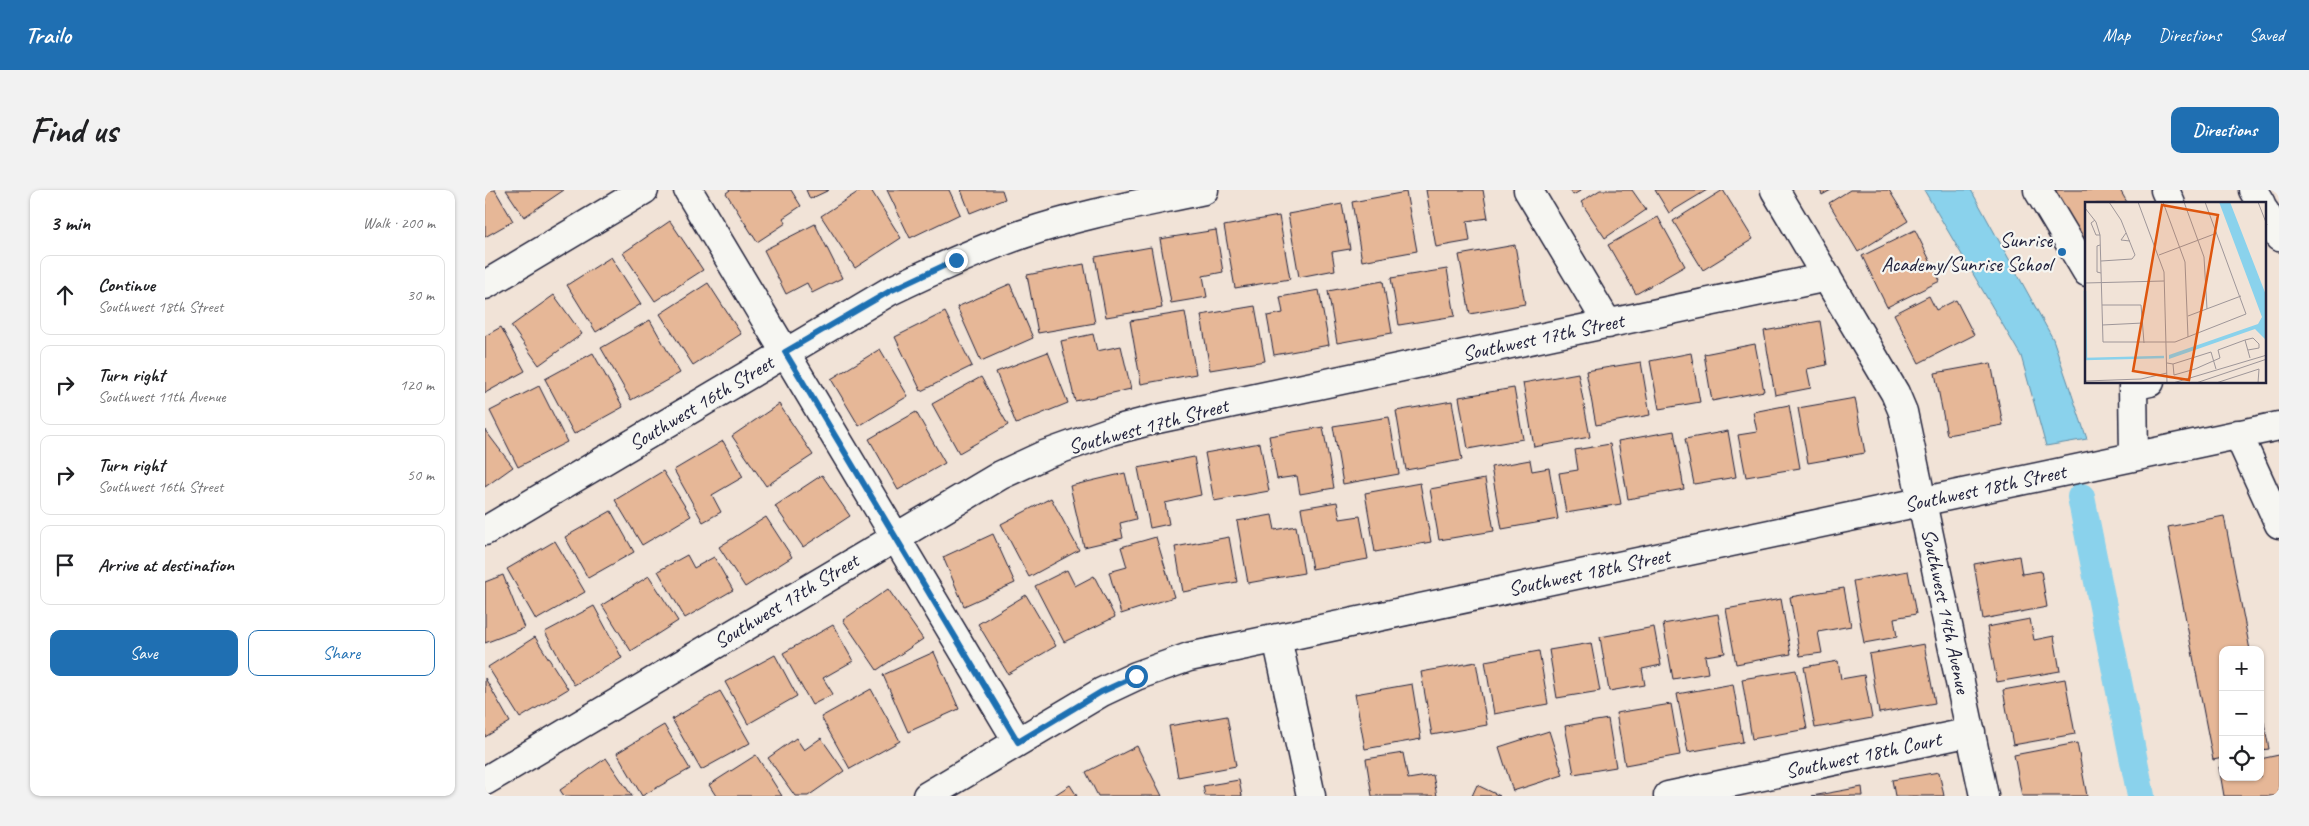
<!DOCTYPE html>
<meta charset="utf-8">
<style>
body{margin:0;font-family:Caveat,sans-serif;background:#f2f2f2;color:#202124}
.controls{position:absolute;right:15px;bottom:15px;display:grid;overflow:hidden;border-radius:10px;box-shadow:0 1px 4px #0004}
.controls button{width:45px;height:45px;display:grid;place-items:center;padding:0;border:0;border-bottom:1px solid #e0e0e0;background:#fff;color:#202124;font:25px sans-serif}
.stop{position:absolute;width:15px;height:15px;margin:-11px;border:4px solid #1f6fb2;border-radius:50%;background:#fff}
.stop.end{background:#1f6fb2;border-color:#fff;box-shadow:0 1px 5px #0008}
.list{margin:0;padding:0;list-style:none}
h2{display:flex;justify-content:space-between;align-items:center;height:65px;margin:0;padding:0 20px;font-size:21px}
h2 small{font-size:16px;font-weight:400;color:#757577}
.list li{display:grid;grid-template-columns:32px 1fr auto;gap:15px;align-items:center;box-sizing:border-box;height:80px;margin:0 10px 10px;padding:0 10px;border:1px solid #e0e0e0;border-radius:10px}
.list b{display:block;font-size:19px;white-space:nowrap}
.list p{margin:0;font-size:16px;white-space:nowrap;color:#757577}
.list em{font-size:16px;font-style:normal;color:#757577}
.actions{display:flex;gap:10px;padding:15px 20px}
.actions a{flex:1;padding:11px 0;border:1px solid #1f6fb2;border-radius:10px;text-align:center;font-size:18px;color:#1f6fb2}
.actions .main{background:#1f6fb2;color:#fff}
.icon{flex:none;width:28px;height:28px;fill:none;stroke:currentColor;stroke-width:2;stroke-linecap:round;stroke-linejoin:round}
.map{position:relative;flex:none;width:1794px;height:606px;overflow:hidden;border-radius:10px}
header{display:flex;align-items:center;gap:30px;box-sizing:border-box;height:70px;padding:0 25px;background:#1f6fb2;color:#fff}
header strong{font-size:24px}
nav{display:flex;gap:28px;margin-inline-start:auto;font-size:18px}
.intro{display:flex;align-items:center;justify-content:space-between;box-sizing:border-box;height:120px;padding:0 30px}
h1{margin:0;font-size:35px}
.button{padding:12px 22px;border-radius:10px;background:#1f6fb2;color:#fff;font-size:18px;font-weight:700}
main{display:flex;gap:30px;padding:0 30px}
aside{flex:1;background:#fff;border-radius:10px;box-shadow:0 1px 4px #0004}
.map>svg:first-child{display:block}
</style>
<header>
<strong>Trailo</strong>
<nav><a>Map</a><a>Directions</a><a>Saved</a></nav>
</header>
<div class="intro"><h1>Find us</h1><a class="button">Directions</a></div>
<main>
<aside>
<h2>3 min<small>Walk · 200 m</small></h2>
<ul class="list">
<li><svg class="icon" aria-label="ahead" viewBox="0 0 24 24"><path d="M12 20V5M6 11l6-6 6 6"/></svg><div><b>Continue</b><p>Southwest 18th Street</p></div><em>30 m</em></li>
<li><svg class="icon" aria-label="right" viewBox="0 0 24 24"><path d="M7 20v-9h11M14 6l5 5-5 5"/></svg><div><b>Turn right</b><p>Southwest 11th Avenue</p></div><em>120 m</em></li>
<li><svg class="icon" aria-label="right" viewBox="0 0 24 24"><path d="M7 20v-9h11M14 6l5 5-5 5"/></svg><div><b>Turn right</b><p>Southwest 16th Street</p></div><em>50 m</em></li>
<li><svg class="icon" aria-label="arrive" viewBox="0 0 24 24"><path d="M6 21V4h12l-3 4 3 4H6"/></svg><div><b>Arrive at destination</b></div></li>
</ul>
<div class="actions"><a class="main">Save</a><a>Share</a></div>
</aside>
<div class="map">
<svg width="1794" height="606" viewBox="0 0 1794 606">
<rect width="100%" height="100%" fill="#f1e3d7"/>
<filter id="ink" filterUnits="userSpaceOnUse"><feTurbulence type="fractalNoise" baseFrequency=".02" numOctaves="2"/><feDisplacementMap in="SourceGraphic" scale="10" xChannelSelector="R" yChannelSelector="G"/><feConvolveMatrix kernelMatrix="1 2 1 2 8 2 1 2 1" color-interpolation-filters="sRGB"/></filter>
<g filter="url(#ink)">
<path fill="#8ad2ec" stroke="#608ca5" d="M1439,0H1486L1568,149L1602,249L1561,256L1536,166Z"/>
<g fill="none" stroke-linecap="round" stroke-linejoin="round">
<path stroke="#8ad2ec" stroke-width="28" d="M1596,307L1656,606"/>
</g>
<path fill="#e6b797" stroke="#22223b" d="M0,0H10L28,31L0,47Z
M21,0H79L39,27Z
M245,0H306L316,16L298,28L301,33L272,52L241,3Z
M321,0H344L325,9Z
M376,0H386L416,48L370,78L336,26Z
M402,0H464L475,24L425,48Z
M476,0H517L520,9L485,23Z
M941,0H998L1003,28L982,31L985,51L951,57Z
M1085,0H1097L1088,5Z
M1115,0H1147L1161,20L1120,48L1096,12Z
M1170,0H1222L1184,23Z
M1238,0L1268,49L1218,80L1188,31Z
M1335,0H1346L1337,5Z
M1365,0H1404L1423,31L1373,62L1344,13Z
M1564,0H1635L1643,14H1602V65Z
M921,2L932,61L877,71L867,12Z
M857,14L865,59L847,62L850,80L814,87L803,24Z
M794,26L805,89L750,98L739,36Z
M1173,27L1200,76L1151,104L1123,55Z
M185,31L218,80L170,111L138,63Z
M330,34L357,88L327,103L322,93L301,104L279,60Z
M731,40L738,82L718,86L722,107L686,113L675,49Z
M1430,40L1455,91L1402,117L1377,66Z
M1030,55L1040,114L985,124L974,65Z
M666,57L677,118L621,127L610,67Z
M126,67L156,114L111,142L82,95Z
M599,74L610,133L553,143L542,85Z
M962,79L970,126L914,135L906,88Z
M898,91L907,143L852,153L843,101Z
M223,93L256,144L208,175L175,124Z
M525,94L548,148L496,171L472,117Z
M834,100L844,155L789,165L782,126L798,123L795,107Z
M69,105L97,144L54,175L26,136Z
M1444,106L1451,120L1471,110L1489,145L1434,173L1409,124Z
M770,116L780,171L725,180L716,125Z
M460,122L487,176L436,201L410,147Z
M700,122L711,184L656,194L645,131Z
M165,130L195,183L146,210L116,158Z
M1335,131L1342,175L1322,179L1326,198L1290,205L1279,141Z
M16,137L40,181L0,203V146Z
M608,144L612,161L636,156L646,199L590,211L576,151Z
M1270,154L1279,201L1227,211L1219,164Z
M395,159L423,206L374,236L346,189Z
M563,162L583,213L531,234L511,182Z
M108,163L138,217L89,244L60,189Z
M1206,163L1215,212L1174,219L1165,171Z
M1156,172L1165,225L1111,235L1101,181Z
M1506,173L1518,235L1462,245L1450,183Z
M1093,183L1105,247L1049,257L1038,193Z
M496,187L523,235L474,263L447,214Z
M54,196L82,252L33,277L5,221Z
M1029,198L1038,249L983,259L974,207Z
M1370,208L1380,263L1323,273L1313,218Z
M967,211L977,270L921,280L911,221Z
M294,214L328,265L281,296L247,246Z
M1304,215L1315,278L1261,287L1253,245L1272,242L1268,222Z
M431,222L460,273L413,300L384,249Z
M904,227L914,284L858,294L848,236Z
M838,237L849,298L815,304L812,286L792,289L784,246Z
M0,240L28,277L0,297Z
M1189,241L1199,299L1143,309L1133,251Z
M1243,241L1251,287L1209,294L1200,249Z
M238,251L258,287L227,305L236,322L218,332L189,280Z
M775,253L784,301L729,311L720,263Z
M1125,254L1136,314L1081,323L1074,283L1093,280L1090,260Z
M709,267L716,305L680,313L684,334L665,338L653,278Z
M1045,270L1047,281L1064,278L1073,329L1017,339L1006,277Z
M178,281L206,326L157,355L130,310Z
M640,283L651,329L635,333L638,348L599,357L585,296Z
M337,285L365,326L318,357L290,316Z
M1000,289L1009,341L954,350L945,299Z
M935,293L946,352L890,362L880,303Z
M566,308L594,360L544,387L516,334Z
M852,312L855,329L875,326L883,369L827,379L816,318Z
M126,321L149,362L103,388L80,347Z
M787,325L790,340L811,336L819,383L763,393L752,331Z
M1739,326L1765,460H1738V568L1728,570L1683,337Z
M281,327L307,367L260,397L234,357Z
M508,344L530,393L479,416L458,367Z
M671,347L689,407L636,424L624,382L642,377L636,357Z
M744,347L752,392L698,402L690,357Z
M70,351L100,402L51,430L22,379Z
M202,365L209,378L229,367L248,400L200,428L173,381Z
M1534,366L1537,384L1556,381L1562,417L1498,429L1489,374Z
M582,380L590,396L609,386L630,427L579,452L550,396Z
M1423,381L1431,424L1409,428L1412,447L1379,453L1368,391Z
M18,385L39,438L0,453V392Z
M164,386L193,431L146,461L117,415Z
M1359,398L1366,436L1333,442L1337,463L1315,466L1305,407Z
M403,399L438,449L392,480L358,430Z
M541,405L571,456L523,484L493,434Z
M1296,409L1306,464L1251,474L1241,419Z
M109,416L137,468L89,495L60,442Z
M1233,424L1240,463L1220,466L1223,483L1188,489L1178,434Z
M1545,429L1549,450L1569,446L1575,481L1512,492L1502,437Z
M348,435L368,471L338,488L348,504L327,515L298,463Z
M1169,437L1176,475L1157,479L1160,495L1124,501L1115,447Z
M50,447L83,499L35,528L3,477Z
M1106,453L1115,501L1072,508L1064,460Z
M1439,454L1450,513L1394,523L1384,464Z
M1054,461L1063,514L1009,524L1000,471Z
M449,462L474,519L423,542L398,485Z
M290,465L312,506L263,534L240,492Z
M1353,471L1356,489L1379,485L1387,528L1330,538L1319,477Z
M991,472L1002,535L947,545L936,482Z
M1311,480L1322,539L1267,549L1257,489Z
M0,488L25,532L0,547Z
M1580,489L1590,544L1528,555L1518,500Z
M927,494L936,549L880,559L870,504Z
M1248,494L1258,552L1203,562L1192,504Z
M386,499L415,551L365,579L336,527Z
M235,501L265,553L216,580L187,529Z
M1775,512L1784,559L1775,560Z
M1186,514L1195,565L1140,575L1131,523Z
M742,526L751,576L693,587L684,536Z
M1123,529L1131,577L1089,584L1080,536Z
M179,535L205,579L157,606L132,563Z
M1064,541L1078,585L1028,601L1014,557Z
M311,548L319,560L336,548L359,581L323,606H310L283,568Z
M1592,553L1602,606H1537L1529,565Z
M652,556L677,606H613L601,582Z
M918,563L923,589L948,585L952,606H887L881,569Z
M271,565L297,606H231L224,595Z
M1794,565V606H1739L1734,577L1738,576V587H1775V569Z
M121,568L147,606H79L75,600Z
M1454,582L1459,606H1410L1407,590Z
M754,590L757,606H720L718,596Z
M585,595L592,606H568Z
M992,595L1015,606H987Z
M1377,597L1378,606H1327Z"/>
<g fill="none" stroke-linecap="round" stroke-linejoin="round">
<g stroke="#22223b" stroke-width="31">
<path id="minor" d="M203,0L533,552
M1043,0L1123,134
M1290,0L1410,203L1418,222L1499,606
M1553,0L1602,82
M1680,0L1686,14
M0,95L159,0
M1753,244L1794,334
M1649,266L1648,196L1665,192
M0,341L405,101C449,80 492,60 538,44C597,24 659,13 719,0
M792,448L826,606
M0,591L516,285L559,265L626,241L672,229L1342,87
M442,606L617,502L651,486L704,467L1794,236
M1183,606L1486,542"/>
</g>
<g stroke="#22223b" stroke-width="31">
<path id="major" d="M1768,0L1776,14
M1780,22L1794,47"/>
</g>
<use href="#minor" stroke="#f6f6f2" stroke-width="28"/>
<use href="#major" stroke="#f6f6f2" stroke-width="28"/>
</g>
</g>
<g fill="none" stroke-linecap="round" stroke-linejoin="round" filter="url(#ink)">
<path stroke="#1f6fb2" stroke-width="6" d="M471,70L405,101L300,162L533,552L616,502L651,486"/>
</g>
<circle fill="#1f6fb2" stroke="#f6f6f2" stroke-width="2" cx="1577" cy="62" r="5"/>
<g text-anchor="middle" dominant-baseline="central" stroke-width="4.5" stroke-linejoin="round" paint-order="stroke">
<g font-size="21" fill="#22223b" stroke="#f6f6f2" text-anchor="end">
<text x="1567" y="50">Sunrise<tspan x="1567" dy="24">Academy/Sunrise School</tspan></text>
</g>
<g font-size="21" fill="#22223b" stroke="#f6f6f2">
<text transform="translate(1058 147) rotate(-12)">Southwest 17th Street</text>
<text transform="translate(216 213) rotate(-31)">Southwest 16th Street</text>
<text transform="translate(663 236) rotate(-15)">Southwest 17th Street</text>
<text transform="translate(1500 298) rotate(-12)">Southwest 18th Street</text>
<text transform="translate(1104 382) rotate(-12)">Southwest 18th Street</text>
<text transform="translate(301 411) rotate(-31)">Southwest 17th Street</text>
<text transform="translate(1461 421) rotate(78)">Southwest 14th Avenue</text>
<text transform="translate(1378 565) rotate(-12)">Southwest 18th Court</text>
</g>
</g>
<g transform="translate(1600 12)">
<rect width="181" height="181" fill="#f1e3d7"/>
<path d="M134,0H145L181,93V138L170,127L84,157V153L173,122L177,115Z" fill="#8ad2ec"/>
<path fill="none" stroke="#8ad2ec" stroke-width="2.5" d="M0,89L1,157M0,157L79,155"/>
<path fill="none" stroke="#9e9699" stroke-width="1" d="M53,0L79,70L82,181M78,0L100,60L103,135M99,0L119,55L122,107M173,0L182,23M0,6L11,20L15,33L18,140H90L161,112L120,0M10,18L6,21L11,33H15M41,31L36,38L45,39M15,43L12,44V70L16,71M74,53L132,31M16,59L47,57L50,53L36,18L24,0M0,81L79,79M17,103H56L59,141M103,114L156,94M17,123L58,121M160,138L168,136L174,142V146L163,148M82,161L88,162L89,173L110,167L135,156L133,148L160,138L165,156M88,162L126,150L131,167M0,179L56,177L82,171M88,181L182,153M111,181L182,157M131,181L174,167L173,181"/>
<path fill="#de560e" fill-opacity="0.15" stroke="#de560e" stroke-width="2.5" d="M77,3L133,13L104,178L48,169Z"/>
<rect width="181" height="181" fill="none" stroke="#22223b" stroke-width="2.5"/>
</g>
</svg>
<div class="controls">
<button>+</button>
<button>−</button>
<button><svg class="icon" aria-label="locate" viewBox="0 0 24 24"><circle cx="12" cy="12" r="6"/><path d="M12 2v4M12 18v4M2 12h4M18 12h4"/></svg></button>
</div>
<div class="stop" style="left:651px;top:486px"></div>
<div class="stop end" style="left:471px;top:70px"></div>
</div>
</main>
